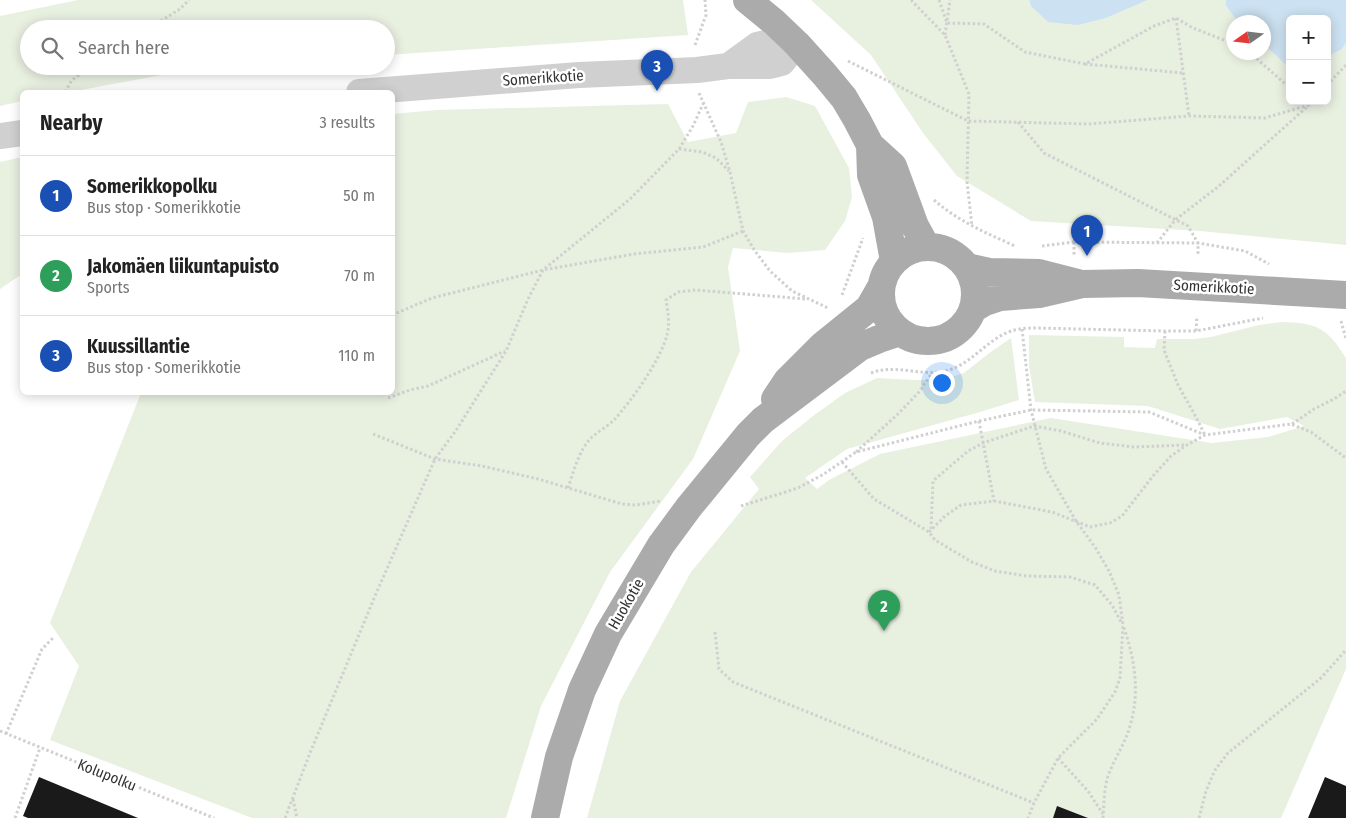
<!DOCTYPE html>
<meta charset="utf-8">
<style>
body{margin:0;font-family:"Fira Sans Condensed",sans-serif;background:#f6f6f6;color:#222}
.controls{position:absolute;right:15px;top:15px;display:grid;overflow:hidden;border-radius:8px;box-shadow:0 2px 12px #0003}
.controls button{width:45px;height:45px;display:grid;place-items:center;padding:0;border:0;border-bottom:1px solid #e0e0e0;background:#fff;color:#222;font:25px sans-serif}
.compass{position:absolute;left:1226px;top:15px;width:45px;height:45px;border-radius:50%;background:#fff;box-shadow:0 2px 12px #0003;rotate:256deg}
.you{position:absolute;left:941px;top:382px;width:18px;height:18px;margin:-12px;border:4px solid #fff;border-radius:50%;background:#1a73e8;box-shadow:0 0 0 8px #1a73e833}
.badge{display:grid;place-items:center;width:32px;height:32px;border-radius:50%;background:#f52930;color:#fff;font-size:16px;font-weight:700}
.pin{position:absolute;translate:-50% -41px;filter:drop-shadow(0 1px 2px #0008)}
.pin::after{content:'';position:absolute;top:26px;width:18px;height:15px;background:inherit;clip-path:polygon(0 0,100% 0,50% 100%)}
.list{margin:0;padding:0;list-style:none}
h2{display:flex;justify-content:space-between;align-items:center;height:65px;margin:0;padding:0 20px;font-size:21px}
h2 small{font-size:16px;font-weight:400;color:#767676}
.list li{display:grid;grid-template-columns:32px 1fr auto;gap:15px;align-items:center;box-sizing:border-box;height:80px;padding:0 20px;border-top:1px solid #e0e0e0}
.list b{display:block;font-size:19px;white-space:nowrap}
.list p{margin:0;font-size:16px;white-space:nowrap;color:#767676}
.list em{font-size:16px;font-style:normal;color:#767676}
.icon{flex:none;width:28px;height:28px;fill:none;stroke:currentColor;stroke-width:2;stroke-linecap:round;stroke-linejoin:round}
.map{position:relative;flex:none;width:1346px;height:818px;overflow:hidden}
.search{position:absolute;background:#fff;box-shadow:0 2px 12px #0003;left:20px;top:20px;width:375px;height:55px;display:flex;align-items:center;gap:12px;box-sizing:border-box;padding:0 18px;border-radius:28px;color:#767676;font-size:19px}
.panel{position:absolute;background:#fff;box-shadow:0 2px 12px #0003;left:20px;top:90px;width:375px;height:305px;border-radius:8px}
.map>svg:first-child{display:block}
</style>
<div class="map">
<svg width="1346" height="818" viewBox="0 0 1346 818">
<rect width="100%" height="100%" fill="#fff"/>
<path fill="#e8f0e0" d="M78,0H683L688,35L386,55V29H29V66H210L70,92H22V101L0,106V16Z
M811,0H1029L1031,6L1106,18L1148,0H1226V6L1238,22H1234V52H1264V44L1287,65H1290V101H1327V57L1342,49L1346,43V245L1200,231L1031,221L957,176L923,133L871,55Z
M786,97L815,106L849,168L852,197L845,221L825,250L788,253L733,248L728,267L740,351L693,459L610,572L541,706L506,818H252L50,740L79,666L50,623L141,393L392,392L393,114L436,110L668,104L688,142L736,133L748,102Z
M22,157V276H19L0,289V162Z
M1282,322C1318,323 1327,328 1346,358V669L1281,818H587L620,701L691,572L759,489L750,477L782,441L813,416L845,393L877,378L917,380H941L964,373L988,354L1011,338L1019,400L980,412L847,449L805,478L817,489L829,480L880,454L1051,418L1212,443L1268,437L1304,426L1287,417L1220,429L1148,406L1035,402L1029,367V335L1124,337V347L1155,348L1157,339H1194L1211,337L1259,325Z"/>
<path fill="#cce1f1" d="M1029,0H1148L1106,18L1078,25L1048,22L1031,6Z
M1226,0H1346V43L1342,49L1327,57V19H1290V65L1287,66L1264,44V22H1238L1226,6Z"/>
<path fill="#1a1a1a" d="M39,777L138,818H28L23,816Z
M1325,777L1346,786V818H1308Z
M1057,806L1088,818H1053Z"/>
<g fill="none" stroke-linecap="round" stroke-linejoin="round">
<path stroke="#d0d0d0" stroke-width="3" stroke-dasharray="2.5 2.5" stroke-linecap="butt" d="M911,0L945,35L969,94L967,182L972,226
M939,0L947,23L984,24L1025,52L1085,64L1154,26L1176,18L1193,28L1234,44
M1176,18L1189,116
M148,29L180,9L189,0
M945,35L950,0
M695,45L706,15L705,0
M1249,52L1290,88
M848,61L968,121L1089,124L1189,116L1265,118L1309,105L1312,101
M1085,64L1183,73
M1327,85L1346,65
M65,92L72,80L92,66
M699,93L721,142L730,172L743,231L755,251L770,271L792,291L828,308
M1018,122L1044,153L1188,226L1198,243V255
M679,149L702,152L716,158L729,171
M934,200C958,221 986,233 1015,246
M1074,242V256
M1157,243L1175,220L1219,186L1309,105L1305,101
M1042,246L1074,242L1198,243L1245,251L1269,264
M842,295L863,238
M392,315L432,298L543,270L634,254L703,247L743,231
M1341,321L1346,339
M1022,329L1031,410L1046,469L1076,521L1095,547L1109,571L1119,595L1123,625L1120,678L1115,692L1097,719L1058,758L1034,803L1028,818
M1165,331L1164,350L1178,385L1196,417L1205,435
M1196,331L1197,316
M871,373C896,363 923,378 949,370C971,363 984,344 1004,334C1013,329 1024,328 1035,328L1165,331H1196L1263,318
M388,398L410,390L428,386L505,351
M979,421L994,501
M1292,424L1314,409L1334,399L1346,391
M373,434L435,459L482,466L538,479L622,504L636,505L661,501
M856,452L897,415L919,392L932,373
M842,462L874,499L929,532L935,540L972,562L995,571L1027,576L1070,577L1095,585L1112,605L1121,622
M568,488C573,473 579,451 590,439C597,432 607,427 614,420C632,400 660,361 667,335C670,324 668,312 666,300L678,292L696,290L806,299
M741,506L798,488L824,474L856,452L979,421L1031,410L1149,412L1205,435
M931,529L933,481L968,451L983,443L1034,426L1061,431L1100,443L1134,447L1186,445
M929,532L945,516L961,505L994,501L1052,512L1090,527L1110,523L1122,516L1153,476L1171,456L1187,445L1205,435L1291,424L1311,432L1346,458
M715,632L719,669L733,682L1034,803
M0,731L214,818
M6,734L42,649L53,638
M1058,758L1088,791L1103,814
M293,799L297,818
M15,818L40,748
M285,818L310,753L375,596L435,459L455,432L506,351L528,299L543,270L630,199L679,149L693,126L703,104
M1103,818C1104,804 1104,789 1108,776C1114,759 1125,744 1130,726C1140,693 1135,660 1124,628
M1199,818L1206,791L1215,770L1228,753L1321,678L1346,650"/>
<path stroke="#d0d0d0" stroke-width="26" d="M728,66L757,45L770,42L797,44
M359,92L579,75L697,70L728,66H770L782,63L797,44
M0,136L22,133"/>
<path stroke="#ababab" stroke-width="28" d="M747,0L774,22L797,44L825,75L844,98L857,120L870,145L893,166L915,226L926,246
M870,145L871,175L886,217L894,261
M881 294a47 47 0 1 1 94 0a47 47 0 1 1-94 0Z
M967,267L989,272L1039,273L1078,283
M973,309L985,302L1000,297L1039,294L1082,284L1138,283L1346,295
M775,399L787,381L822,346L869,308L881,287
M545,818L559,757L582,690L608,634L661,545L689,507L748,435L763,420L860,347L879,339L900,332"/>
</g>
<g text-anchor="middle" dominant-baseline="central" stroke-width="5" stroke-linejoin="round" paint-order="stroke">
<g font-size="15" fill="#333" stroke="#fff">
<text transform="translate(543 78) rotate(-4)">Somerikkotie</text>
<text transform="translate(1214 287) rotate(3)">Somerikkotie</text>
<text transform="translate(626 604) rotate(-60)">Huokotie</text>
<text transform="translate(107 775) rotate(22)">Kolupolku</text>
</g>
</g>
</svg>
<div class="controls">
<button>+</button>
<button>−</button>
</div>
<svg class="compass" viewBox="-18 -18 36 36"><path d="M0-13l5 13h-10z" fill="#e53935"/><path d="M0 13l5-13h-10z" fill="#767676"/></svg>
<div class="you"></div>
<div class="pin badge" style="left:1087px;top:256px;background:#1a4fb4">1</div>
<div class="pin badge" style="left:884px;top:631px;background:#2e9e5b">2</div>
<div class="pin badge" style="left:657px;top:91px;background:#1a4fb4">3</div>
<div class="search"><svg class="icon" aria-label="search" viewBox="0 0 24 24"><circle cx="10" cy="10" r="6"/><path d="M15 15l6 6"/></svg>Search here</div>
<section class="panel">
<h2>Nearby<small>3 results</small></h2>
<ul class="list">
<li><span class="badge" style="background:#1a4fb4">1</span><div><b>Somerikkopolku</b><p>Bus stop · Somerikkotie</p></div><em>50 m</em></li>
<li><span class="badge" style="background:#2e9e5b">2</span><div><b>Jakomäen liikuntapuisto</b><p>Sports</p></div><em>70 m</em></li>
<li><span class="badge" style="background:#1a4fb4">3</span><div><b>Kuussillantie</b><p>Bus stop · Somerikkotie</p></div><em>110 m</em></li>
</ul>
</section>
</div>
